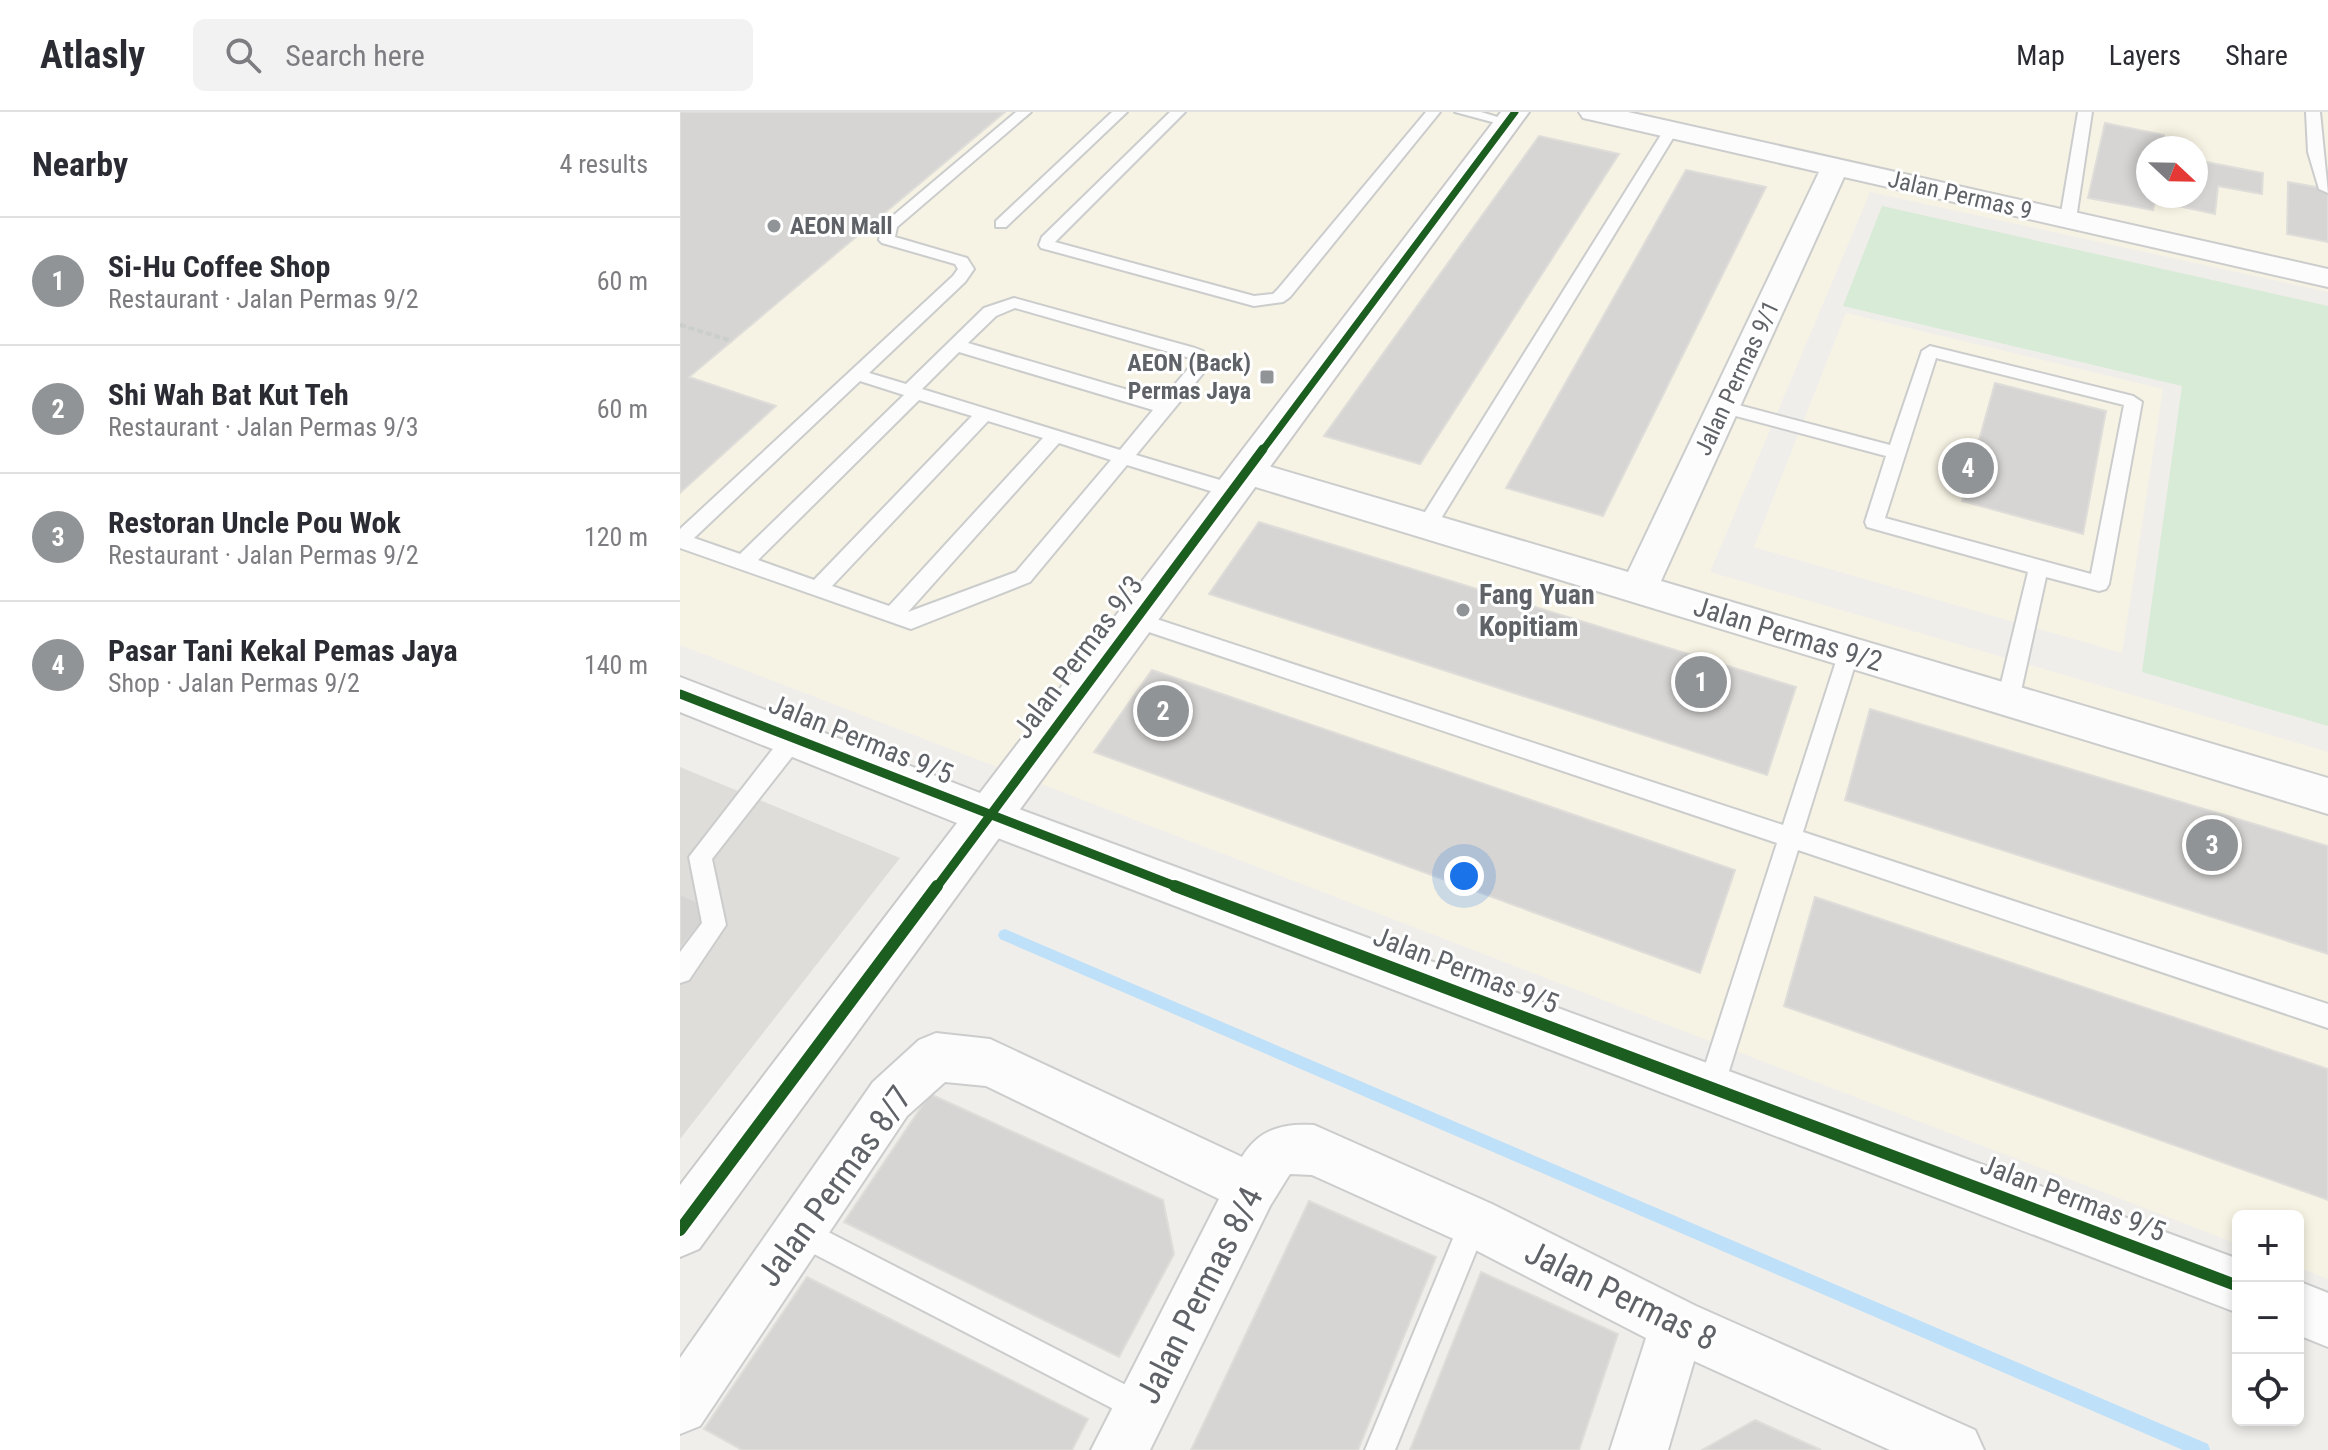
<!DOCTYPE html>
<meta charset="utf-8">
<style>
body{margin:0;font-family:"Roboto Condensed",sans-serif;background:#f2f2f3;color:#2b2b33}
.controls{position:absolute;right:24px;bottom:24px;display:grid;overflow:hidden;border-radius:12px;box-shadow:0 4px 12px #0003}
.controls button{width:72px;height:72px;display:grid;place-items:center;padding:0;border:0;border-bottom:2px solid #e1e1e2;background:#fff;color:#2b2b33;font:40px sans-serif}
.compass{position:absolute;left:1456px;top:24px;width:72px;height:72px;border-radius:50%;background:#fff;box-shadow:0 4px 12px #0003;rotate:112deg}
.you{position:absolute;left:784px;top:764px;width:28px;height:28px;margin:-20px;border:6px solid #fff;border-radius:50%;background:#1a73e8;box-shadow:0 0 0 12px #1a73e833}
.badge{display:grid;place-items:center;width:52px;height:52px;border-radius:50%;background:#919496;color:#fff;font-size:26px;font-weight:700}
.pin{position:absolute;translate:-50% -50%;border:4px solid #fff;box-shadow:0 2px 8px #0006}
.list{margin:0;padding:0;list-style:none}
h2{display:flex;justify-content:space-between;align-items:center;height:104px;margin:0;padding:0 32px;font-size:34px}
h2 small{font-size:26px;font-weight:400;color:#7c7c81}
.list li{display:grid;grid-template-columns:52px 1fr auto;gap:24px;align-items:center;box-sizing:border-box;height:128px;padding:0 32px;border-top:2px solid #e1e1e2}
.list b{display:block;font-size:30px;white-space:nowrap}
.list p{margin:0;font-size:26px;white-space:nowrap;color:#7c7c81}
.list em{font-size:26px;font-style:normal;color:#7c7c81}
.icon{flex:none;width:44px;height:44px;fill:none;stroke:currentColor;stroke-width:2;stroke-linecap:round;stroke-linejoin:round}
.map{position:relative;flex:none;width:1648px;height:1338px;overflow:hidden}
header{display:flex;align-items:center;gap:48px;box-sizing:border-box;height:112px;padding:0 40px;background:#fff;border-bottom:2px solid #e1e1e2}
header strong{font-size:38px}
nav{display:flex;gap:44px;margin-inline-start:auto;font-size:28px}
.search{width:560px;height:72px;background:#f2f2f3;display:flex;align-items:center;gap:20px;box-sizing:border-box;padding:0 28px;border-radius:12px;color:#7c7c81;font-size:30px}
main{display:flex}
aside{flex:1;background:#fff}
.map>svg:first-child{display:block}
</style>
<header>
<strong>Atlasly</strong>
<div class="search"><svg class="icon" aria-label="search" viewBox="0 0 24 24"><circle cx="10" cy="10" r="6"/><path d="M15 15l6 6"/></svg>Search here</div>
<nav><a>Map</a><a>Layers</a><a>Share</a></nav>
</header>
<main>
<aside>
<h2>Nearby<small>4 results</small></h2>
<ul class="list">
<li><span class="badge">1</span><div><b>Si-Hu Coffee Shop</b><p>Restaurant · Jalan Permas 9/2</p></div><em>60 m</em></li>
<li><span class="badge">2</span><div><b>Shi Wah Bat Kut Teh</b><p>Restaurant · Jalan Permas 9/3</p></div><em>60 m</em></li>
<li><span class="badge">3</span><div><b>Restoran Uncle Pou Wok</b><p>Restaurant · Jalan Permas 9/2</p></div><em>120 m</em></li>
<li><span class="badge">4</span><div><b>Pasar Tani Kekal Pemas Jaya</b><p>Shop · Jalan Permas 9/2</p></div><em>140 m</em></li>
</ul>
</aside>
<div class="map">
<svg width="1648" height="1338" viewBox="0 0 1648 1338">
<rect width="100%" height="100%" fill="#efeeea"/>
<path fill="#f7f3e4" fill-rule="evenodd" d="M0,0H1648V180L1190,80L1030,460L1648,640V1167L1618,1155V1104H1558V1132L0,533ZM1468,36H1516V84H1468Z
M1166,201L1483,277L1442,541L1074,435Z"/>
<path fill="#dfddda" d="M0,655L220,746L0,1027Z"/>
<path fill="#d8ebd6" d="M1202,94L1648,194V614L1462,560L1502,274L1163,194Z"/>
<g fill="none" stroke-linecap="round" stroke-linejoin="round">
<path fill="#bfe0f9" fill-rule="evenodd" d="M325,817L1528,1332L1530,1338H1503L320,827L318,823L320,819Z"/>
</g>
<path fill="#d6d5d3" stroke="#deddd9" stroke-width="2" d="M0,0H325L9,265L96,294L0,381Z
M1425,11L1484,23L1483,36H1468V84H1516V48L1583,61L1582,82L1538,74L1535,102L1475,89L1473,98L1408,86Z
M859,24L939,42L740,352L644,324Z
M1006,58L1086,75L923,404L826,376Z
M1608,70L1648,77V130L1607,122Z
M1315,271L1426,299L1403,422L1282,389Z
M579,410L1116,575L1087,663L529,482Z
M472,558L1055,758L1020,861L414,640Z
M1190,597L1648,734V842L1165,688Z
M0,782L33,797L0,836Z
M1135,785L1648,957V1088L1104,894Z
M250,982L483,1088L494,1142L439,1245L164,1110Z
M629,1089L756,1145L678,1338H511Z
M801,1160L938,1222L899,1338H730Z
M127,1165L408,1307L392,1338H62L24,1317Z
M1075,1308L1141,1338H1022Z"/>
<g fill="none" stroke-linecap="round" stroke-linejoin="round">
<g stroke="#cbcccc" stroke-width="4">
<path id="lane" d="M336,0H351L217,115L215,125L287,146L294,157L285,170L189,261L226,272L304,196L334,186L515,236L523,239L530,253L456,343L560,374L562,379L560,384L553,386L447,353L350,470L231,517L0,436V417L273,164L278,157L275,152L202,131L199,128L202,113ZM335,196L510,246L512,252L482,288L288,231L316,204ZM279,240L473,298L440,338L242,277ZM180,269L224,283L60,442L14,426ZM239,288L292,304L134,468L78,448ZM308,309L363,326L209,494L152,474ZM379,331L431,348L336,460L228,500Z
M432,0H447L326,115H316V109Z
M490,0H505L375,130L574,184L593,182L598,177L746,0H760L610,185L603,190L574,194L361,136L359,133L362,125Z
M775,0H801L834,10L827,14Z
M1398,0H1412L1396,107L1388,112L1380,107Z
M1626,0H1640L1648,81L1639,77L1628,40Z
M991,14L998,18L754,418H740L738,413L740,408L984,18Z
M1250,234L1453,284L1462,290L1429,472L1426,477L1419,479L1366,465L1339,588L1335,594L1328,597L1321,594L1317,588L1348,460L1187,415L1185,410L1206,344L1037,299L1034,295L1043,289L1210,333L1242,239ZM1256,246L1444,293L1411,462L1205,406Z
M455,500L1103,713L1159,540L1162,534H1176L1179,540L1123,720L1648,892V916L1118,738L1044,975L1040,984L1031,988L1022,984L1018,975L1097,731L448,513L445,508L448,503Z
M114,617L122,620L125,626L122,632L32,747L46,813L9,868L0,871V840L22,811L9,745L106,620Z
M794,1096L804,1100L808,1110L715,1338H685L784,1100Z
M119,1105L471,1286L476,1296L471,1306L461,1311L451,1306L109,1129L105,1119L109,1109Z"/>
</g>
<g stroke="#cbcccc" stroke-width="4">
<path id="street" d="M899,0H948L1648,157V175L1164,65L981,469L1648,666V702L556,369L551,360L556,351L568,348L948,460L1139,60L912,8L903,6Z
M309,686L1558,1147V1201L294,717L288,704L294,691Z
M256,921L310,927L562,1045C579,1017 603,1011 634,1013L812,1092L1016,1194L1295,1318L1304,1338H1210L1014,1249L988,1338H930L966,1226L776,1128L632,1063L610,1062L608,1065L590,1094L470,1338H411L539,1087L306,974L265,970L227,1004L20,1314L0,1322V1246L193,970L239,928Z
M1618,1169L1648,1181V1235L1618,1223Z"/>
</g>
<g stroke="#cacacb" stroke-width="4">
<path id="secondary" d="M821,0H849L19,1137L0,1145V1073L277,711L0,600V565L300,681Z"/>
</g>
<path stroke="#cacfcc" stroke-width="4" stroke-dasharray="6 3" stroke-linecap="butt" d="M0,213L52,229"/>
<use href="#lane" fill="#fdfcfc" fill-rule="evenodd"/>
<use href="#street" fill="#fdfcfc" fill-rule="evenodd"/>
<use href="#secondary" fill="#fdfcfc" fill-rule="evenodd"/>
<g stroke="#fff" stroke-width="11">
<path id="cycleway-far2" d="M582,339L835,0"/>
</g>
<g stroke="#fff" stroke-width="14">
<path id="cycleway-far1" d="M0,582L500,776
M256,776L583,337"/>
</g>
<g stroke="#fff" stroke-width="17">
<path id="cycleway" d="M495,774L1558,1174
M0,1118L257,774"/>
</g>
<use href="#cycleway-far2" stroke="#1b5e20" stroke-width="7"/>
<use href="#cycleway-far1" stroke="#1b5e20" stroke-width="9"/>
<use href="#cycleway" stroke="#1b5e20" stroke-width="12"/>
</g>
<g fill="#919496" stroke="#fff" stroke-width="3">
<circle cx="94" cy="114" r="8"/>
<rect x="579" y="257" width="16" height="16" rx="4"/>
<circle cx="783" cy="498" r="8"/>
</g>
<g text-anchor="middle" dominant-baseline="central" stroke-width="6" stroke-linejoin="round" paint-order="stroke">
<g font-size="24" fill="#5f6368" stroke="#fff">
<text transform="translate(1280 83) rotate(13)">Jalan Permas 9</text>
<text transform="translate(1057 266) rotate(-65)">Jalan Permas 9/1</text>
</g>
<g font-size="24" font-weight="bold" fill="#5f6368" stroke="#fff" text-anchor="start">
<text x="110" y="114">AEON Mall</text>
<text x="571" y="251" text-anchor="end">AEON (Back)<tspan x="571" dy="28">Permas Jaya</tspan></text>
</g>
<g font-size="28" font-weight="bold" fill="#5f6368" stroke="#fff" text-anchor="start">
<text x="799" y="482">Fang Yuan<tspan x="799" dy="32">Kopitiam</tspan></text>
</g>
<g font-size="28" fill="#5f6368" stroke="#fff">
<text transform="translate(1108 522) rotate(17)">Jalan Permas 9/2</text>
<text transform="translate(398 545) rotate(-53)">Jalan Permas 9/3</text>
<text transform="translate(181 627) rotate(22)">Jalan Permas 9/5</text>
<text transform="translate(786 858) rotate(21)">Jalan Permas 9/5</text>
<text transform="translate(1393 1086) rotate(21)">Jalan Permas 9/5</text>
</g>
<g font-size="34" fill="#5f6368" stroke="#fff">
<text transform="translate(154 1074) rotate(-54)">Jalan Permas 8/7</text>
<text transform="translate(519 1183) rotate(-63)">Jalan Permas 8/4</text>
<text transform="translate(941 1183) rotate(26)">Jalan Permas 8</text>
</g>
</g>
</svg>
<div class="controls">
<button>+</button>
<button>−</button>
<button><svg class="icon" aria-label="locate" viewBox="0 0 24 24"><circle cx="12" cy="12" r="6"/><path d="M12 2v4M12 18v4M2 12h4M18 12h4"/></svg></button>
</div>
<svg class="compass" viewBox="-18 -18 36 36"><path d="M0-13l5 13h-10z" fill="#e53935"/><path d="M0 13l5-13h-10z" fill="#7c7c81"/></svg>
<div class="you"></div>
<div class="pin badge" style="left:1021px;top:570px">1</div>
<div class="pin badge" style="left:483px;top:599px">2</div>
<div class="pin badge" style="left:1532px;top:733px">3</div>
<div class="pin badge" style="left:1288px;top:356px">4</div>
</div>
</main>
